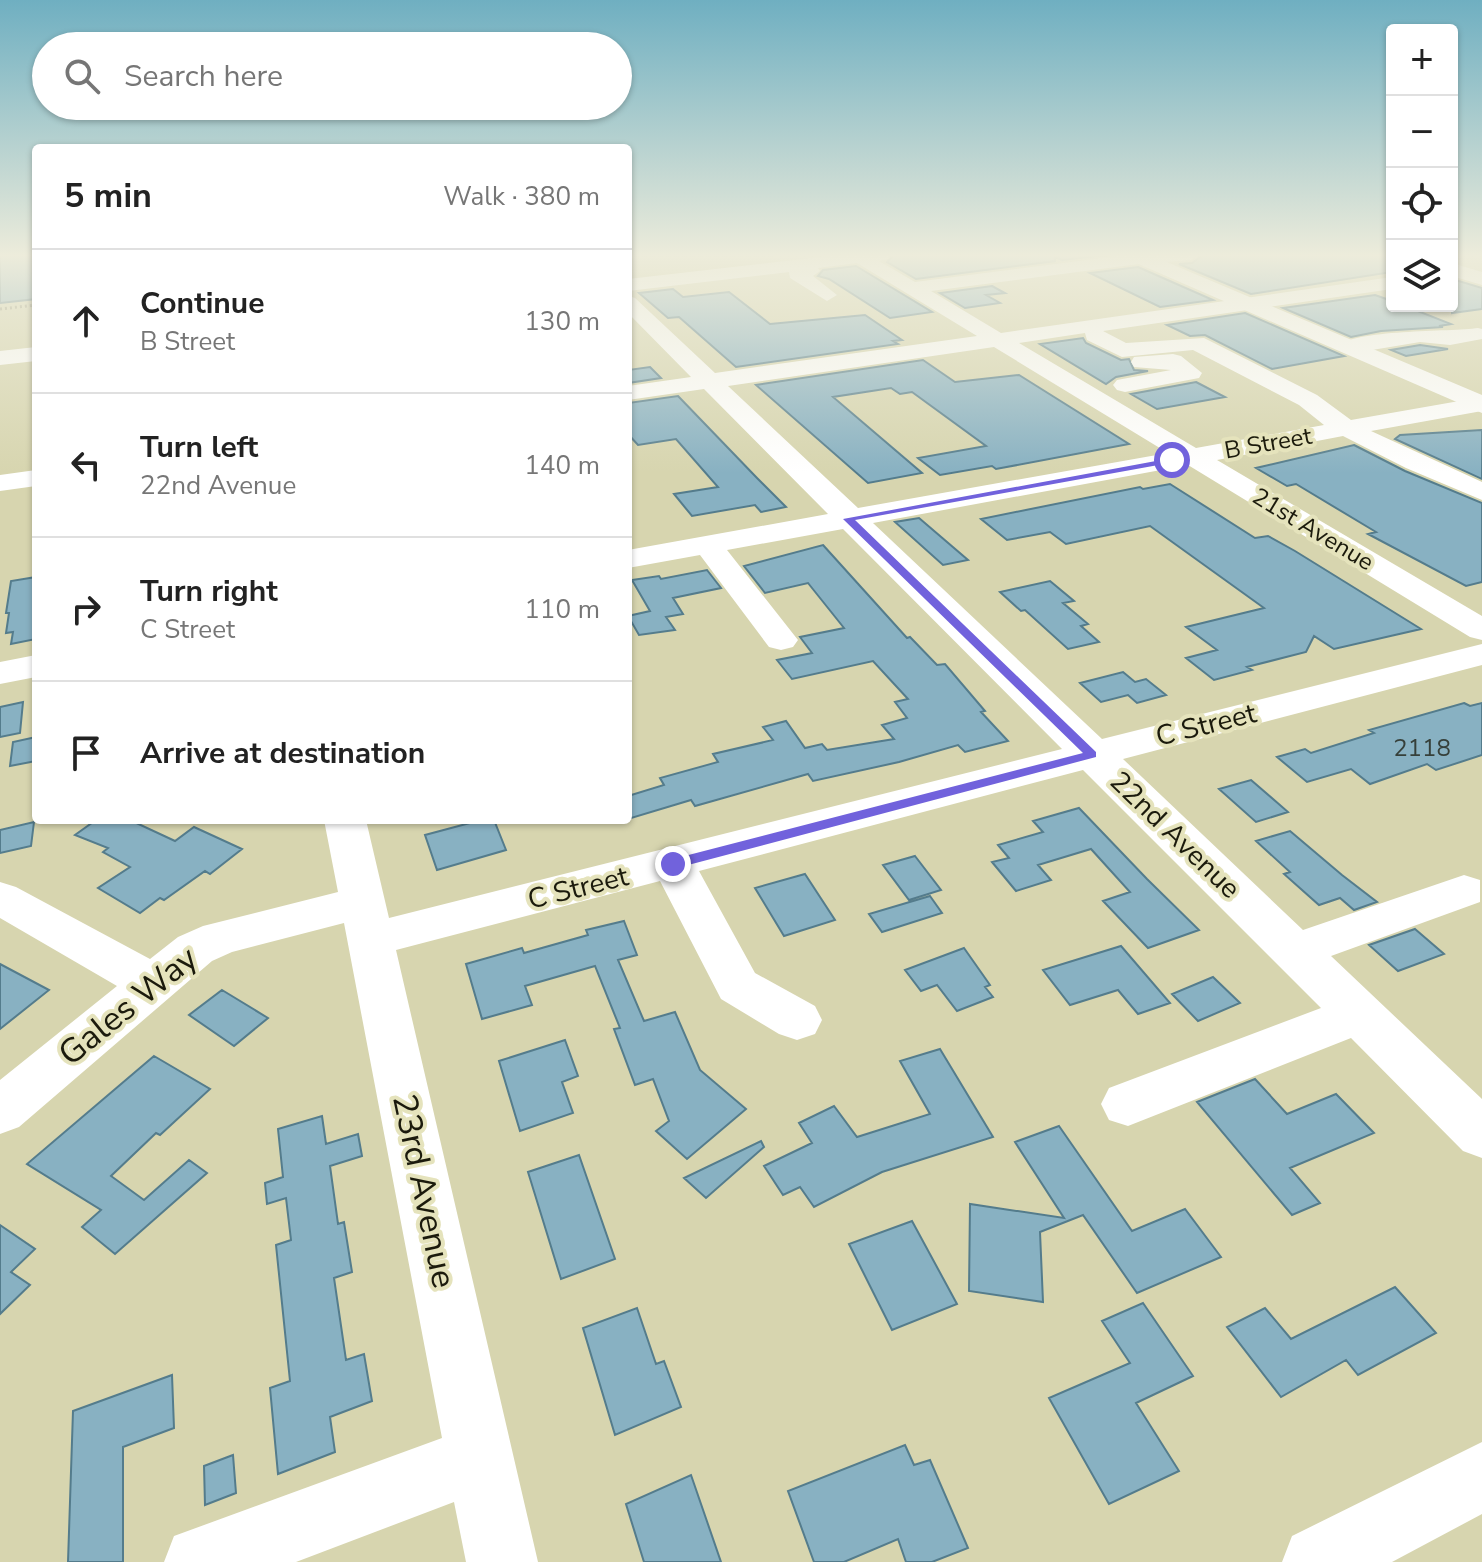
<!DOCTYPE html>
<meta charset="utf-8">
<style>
body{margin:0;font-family:"Nunito Sans",sans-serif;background:#f2f2f2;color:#222}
.controls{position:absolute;right:24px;top:24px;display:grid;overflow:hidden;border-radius:8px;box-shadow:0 2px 6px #0004}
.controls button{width:72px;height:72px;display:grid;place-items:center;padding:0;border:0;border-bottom:2px solid #e0e0e0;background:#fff;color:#222;font:40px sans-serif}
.stop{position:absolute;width:24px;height:24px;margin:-18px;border:6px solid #7162dc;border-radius:50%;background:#fff}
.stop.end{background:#7162dc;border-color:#fff;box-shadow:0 2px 8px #0008}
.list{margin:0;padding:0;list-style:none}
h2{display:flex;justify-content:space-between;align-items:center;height:104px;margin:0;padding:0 32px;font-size:34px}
h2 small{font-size:26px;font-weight:400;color:#767676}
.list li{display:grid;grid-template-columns:52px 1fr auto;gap:24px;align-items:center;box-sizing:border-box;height:144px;padding:0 32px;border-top:2px solid #e0e0e0}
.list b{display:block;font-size:30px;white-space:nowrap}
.list p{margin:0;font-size:26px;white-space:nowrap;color:#767676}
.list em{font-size:26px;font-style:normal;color:#767676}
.icon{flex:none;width:44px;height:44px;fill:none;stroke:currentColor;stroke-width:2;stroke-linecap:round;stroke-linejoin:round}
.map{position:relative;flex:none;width:1482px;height:1562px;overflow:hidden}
.search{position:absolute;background:#fff;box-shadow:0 2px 6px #0004;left:32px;top:32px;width:600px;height:88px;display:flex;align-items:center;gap:20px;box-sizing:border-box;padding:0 28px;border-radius:44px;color:#767676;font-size:30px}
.panel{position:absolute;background:#fff;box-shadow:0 2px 6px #0004;left:32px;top:144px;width:600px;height:680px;border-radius:8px}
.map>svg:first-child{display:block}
</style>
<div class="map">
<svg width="1482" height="1562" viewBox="0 0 1482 1562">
<rect width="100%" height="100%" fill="#d7d5af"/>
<path fill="#cfcd9f" d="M628,255H773L782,261L628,280Z"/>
<path fill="#88b1c2" stroke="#547c8c" stroke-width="2" d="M0,255H36V299L0,303Z
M894,255H1105L1062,260L1055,257V261L916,279L887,262Z
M1203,255H1392V272L1251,294L1179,264L1192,263Z
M856,266L932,312L890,318L829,279L818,276L823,270Z
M1138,267L1213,300L1160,307L1090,273Z
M1452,279L1482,288V309L1452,313Z
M992,286L1005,293L986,295L1000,303L965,308L940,293Z
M673,289L683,297L729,292L770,324L865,315L902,340L893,341L898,344L736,367L679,317L668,318L639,293Z
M1375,295L1392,301V306H1405L1451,324L1439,326L1443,327L1381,331L1351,337L1283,308Z
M1245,313L1344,356L1272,369L1205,335L1190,336L1167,325Z
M1083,338L1086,343L1121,360L1129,359L1134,370L1148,371L1116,377L1106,384L1040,344Z
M1420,345L1448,349L1406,356L1391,350Z
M923,360L955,382L1019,375L1129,444L996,469L992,466L940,475L918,458L986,446L912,392L900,394L891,388L833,397L922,473L868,483L756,385Z
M650,367L661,378L628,383V370Z
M1196,382L1225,397L1157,409L1131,394Z
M678,396L757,478L786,507L761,512L755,505L692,516L674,494L718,487L676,439L638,445L628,434V403Z
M1482,430V479L1395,439L1400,435Z
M1354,445L1405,471L1482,503V582L1466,586L1368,534L1376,532L1296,484L1287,486L1256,468Z
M1170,484L1255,538L1268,536L1295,551L1421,629L1334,649L1314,636L1306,652L1247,667L1252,670L1214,680L1186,658L1217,650L1186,627L1264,608L1150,526L1066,544L1050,532L1007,540L981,519L1140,487L1143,489Z
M919,518L968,560L943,565L895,522Z
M823,545L907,638L910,637L937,665L945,664L985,711L981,712L1008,741L965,752L958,745L899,762L813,781L808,774L695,806L691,800L628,819V796L664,785L660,778L718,762L713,754L773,740L763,727L786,721L805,748L822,744L827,750L894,739L882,725L907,718L895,702L908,699L873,661L792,679L777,660L812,653L800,637L844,628L808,583L765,593L744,566Z
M707,570L721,588L673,598L683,614L666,617L675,630L639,635L628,616L650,611L632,580L659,576L661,579Z
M36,577V639L11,644L13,632L6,633L9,613H6L11,581Z
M1050,581L1074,601L1063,603L1088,624L1081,626L1099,642L1068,649L1025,610L1021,611L1000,592Z
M1123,672L1135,682L1146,679L1166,695L1137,703L1128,695L1101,702L1080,683Z
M23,702L20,733L0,737V707Z
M1464,703L1470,706L1482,703V755L1436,770L1427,764L1370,784L1351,769L1307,782L1277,757L1305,749L1311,753L1374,733L1369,730Z
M36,737V761L10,766L13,742Z
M1251,780L1288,812L1256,822L1219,789Z
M1079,808L1147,879L1199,930L1148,948L1103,901L1130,892L1091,849L1038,865L1051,880L1016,891L992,862L1009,858L998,845L1043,832L1033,821Z
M96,820H130L175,841L194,827L242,849L210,874L205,871L164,900L160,898L140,913L98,888L130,867L103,852L108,848L75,835Z
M481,820H494L506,850L437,870L425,835Z
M34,822L31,846L0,853V830Z
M1290,831L1342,875L1377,902L1354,910L1340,898L1319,905L1284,874L1290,872L1256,841Z
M915,856L941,890L909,900L883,865Z
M805,874L835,920L784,936L755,888Z
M930,896L942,913L882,932L869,914Z
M624,921L637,955L618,960L644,1021L675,1012L700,1070L746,1109L687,1159L656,1131L669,1121L653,1079L635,1085L614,1029L620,1028L595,966L525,986L532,1005L482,1019L466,964L522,948L524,953L588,935L586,930Z
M1415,929L1444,954L1398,971L1369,945Z
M1121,946L1170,1003L1138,1014L1118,990L1070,1005L1043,970Z
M964,948L990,985L985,987L993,997L957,1011L937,985L921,991L905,970Z
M0,964L49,990L0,1029Z
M1213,977L1240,1003L1198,1021L1172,994Z
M222,990L268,1018L234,1046L189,1015Z
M565,1040L578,1076L562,1082L573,1113L520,1131L499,1061Z
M940,1049L993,1137L882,1172L814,1207L800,1187L783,1195L764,1166L812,1143L799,1123L834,1106L857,1137L930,1114L900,1061Z
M154,1056L210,1089L160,1135L156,1133L111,1176L144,1200L189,1160L207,1173L115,1254L82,1227L101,1210L27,1164Z
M1255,1079L1287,1114L1336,1094L1374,1133L1290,1168L1320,1203L1292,1215L1197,1102Z
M322,1116L326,1144L358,1134L362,1156L330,1166L338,1224L344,1222L352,1272L334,1278L346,1360L364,1354L372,1401L330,1417L335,1452L278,1474L270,1388L290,1381L276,1245L291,1240L286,1198L267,1204L265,1183L283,1177L278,1129Z
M1059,1126L1132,1231L1185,1209L1221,1257L1137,1293L1083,1215L1040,1232L1043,1302L969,1291L970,1204L1064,1218L1015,1142Z
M761,1141L764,1147L706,1198L684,1178Z
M579,1155L615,1259L561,1279L528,1172Z
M912,1221L957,1304L892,1330L849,1244Z
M0,1225L35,1249L11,1272L30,1285L0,1314Z
M1395,1287L1436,1333L1358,1375L1346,1360L1281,1397L1227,1327L1265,1308L1291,1339Z
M1143,1303L1193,1376L1136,1403L1179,1471L1109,1504L1049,1398L1130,1363L1102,1321Z
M637,1308L656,1364L664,1361L681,1407L615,1435L583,1328Z
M172,1375L174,1428L123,1447V1562H68L73,1411Z
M905,1445L914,1465L930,1460L968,1548L932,1562H906L898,1539L844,1562H814L788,1491Z
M233,1455L236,1493L205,1505L204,1466Z
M691,1475L721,1562H644L626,1504Z"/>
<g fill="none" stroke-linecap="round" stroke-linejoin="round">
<path stroke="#959376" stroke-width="3" stroke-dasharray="2 3" stroke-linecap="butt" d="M0,309L36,305"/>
<path fill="#fff" fill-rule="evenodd" d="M839,255H891L888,259L879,261L915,282L1126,255H1200L1191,260L1139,264L931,291L1001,333L1392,277V289L1103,331L1126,343L1204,338L1317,395L1351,420L1482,397V411L1371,431L1482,482V500L1406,468L1343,436L1217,460L1482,616V640L1470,637L1188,465L873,523L1102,739L1482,644V665L1123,759L1303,930L1464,875L1480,880V902L1331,956L1482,1099V1158L1463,1151L1351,1038L1128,1126L1109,1120L1101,1104L1109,1088L1321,1008L1083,770L699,871L755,973L815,1006L822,1020L815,1034L797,1040L779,1034L721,999L660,881L396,950L538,1562H466L454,1502L296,1562H164L174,1536L442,1438L344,923L232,952L212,961L19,1127L0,1134V1080L117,986L0,918V882L16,887L150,959L178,937L203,926L338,892L324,820H366L389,918L1062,749L843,529L727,550L798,640L793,647L781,650L769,647L700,555L628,568V550L828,514L704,389L628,400V386L691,377L628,313V296L635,298L715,373L977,336L857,263L818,268L820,271L813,276L837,295L827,301L790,278L789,272L628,291V279ZM1085,333L1087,340L1122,357L1193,350L1299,405L1324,425L1196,448L1019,343ZM994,347L1168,453L858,508L728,386Z
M1478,328L1482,329V339L1450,345L1420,342L1348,354L1337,347C1351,329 1452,332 1478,328Z
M36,347V361L0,365V351Z
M1173,354L1181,356L1202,373L1199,378L1125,392L1117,390L1113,385L1117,380L1171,370L1134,367L1131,362L1134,357Z
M36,470V486L0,491V475Z
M36,655V677L0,684V662Z
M1482,1442V1514L1392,1562H1282L1292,1536Z"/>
<path fill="#fff" fill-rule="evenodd" d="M1124,255H1150L1482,395V413L1127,259Z
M1452,263L1482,272V285L1452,276Z"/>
</g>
<linearGradient id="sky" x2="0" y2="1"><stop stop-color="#6fafc1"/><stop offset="0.54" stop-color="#edecdb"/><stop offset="1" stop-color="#edecdb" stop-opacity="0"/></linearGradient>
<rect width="1482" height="473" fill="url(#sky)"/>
<path fill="#7162dc" d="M1172,458L1175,462L855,520L1096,752V757L673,869L668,867L666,864L673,859L1083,753L843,519Z"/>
<g text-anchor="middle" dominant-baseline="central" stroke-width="8" stroke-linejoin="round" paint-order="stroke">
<g font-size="24" fill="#1b1a0c" stroke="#e5e3bc">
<text transform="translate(1268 443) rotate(-10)">B Street</text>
<text transform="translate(1313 529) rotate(31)">21st Avenue</text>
</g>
<g font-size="24" fill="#36403a">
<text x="1422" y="748">2118</text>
</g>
<g font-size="28" fill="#1b1a0c" stroke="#e5e3bc">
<text transform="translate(1206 725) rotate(-14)">C Street</text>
<text transform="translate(1175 835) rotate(44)">22nd Avenue</text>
<text transform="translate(578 888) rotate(-14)">C Street</text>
</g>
<g font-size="34" fill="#1b1a0c" stroke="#e5e3bc">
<text transform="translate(128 1006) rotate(-39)">Gales Way</text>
<text transform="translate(424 1191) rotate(78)">23rd Avenue</text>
</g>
</g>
</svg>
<div class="controls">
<button>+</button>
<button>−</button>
<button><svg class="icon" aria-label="locate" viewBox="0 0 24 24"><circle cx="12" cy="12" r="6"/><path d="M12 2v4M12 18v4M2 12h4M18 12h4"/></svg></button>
<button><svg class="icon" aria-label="layers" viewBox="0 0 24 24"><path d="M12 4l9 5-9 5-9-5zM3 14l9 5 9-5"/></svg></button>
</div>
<div class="stop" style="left:1172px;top:460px"></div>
<div class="stop end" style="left:673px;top:864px"></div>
<div class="search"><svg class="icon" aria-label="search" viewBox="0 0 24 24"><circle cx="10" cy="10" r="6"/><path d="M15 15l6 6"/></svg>Search here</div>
<section class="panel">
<h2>5 min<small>Walk · 380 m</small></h2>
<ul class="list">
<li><svg class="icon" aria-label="ahead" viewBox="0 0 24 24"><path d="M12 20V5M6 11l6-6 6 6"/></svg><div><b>Continue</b><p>B Street</p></div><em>130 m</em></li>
<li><svg class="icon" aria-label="left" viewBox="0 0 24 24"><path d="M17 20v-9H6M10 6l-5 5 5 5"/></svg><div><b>Turn left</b><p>22nd Avenue</p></div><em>140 m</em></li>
<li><svg class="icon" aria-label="right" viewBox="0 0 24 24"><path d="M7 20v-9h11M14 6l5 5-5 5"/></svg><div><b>Turn right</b><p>C Street</p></div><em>110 m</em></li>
<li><svg class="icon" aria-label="arrive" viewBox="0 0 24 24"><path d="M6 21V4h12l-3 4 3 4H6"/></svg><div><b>Arrive at destination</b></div></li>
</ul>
</section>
</div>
